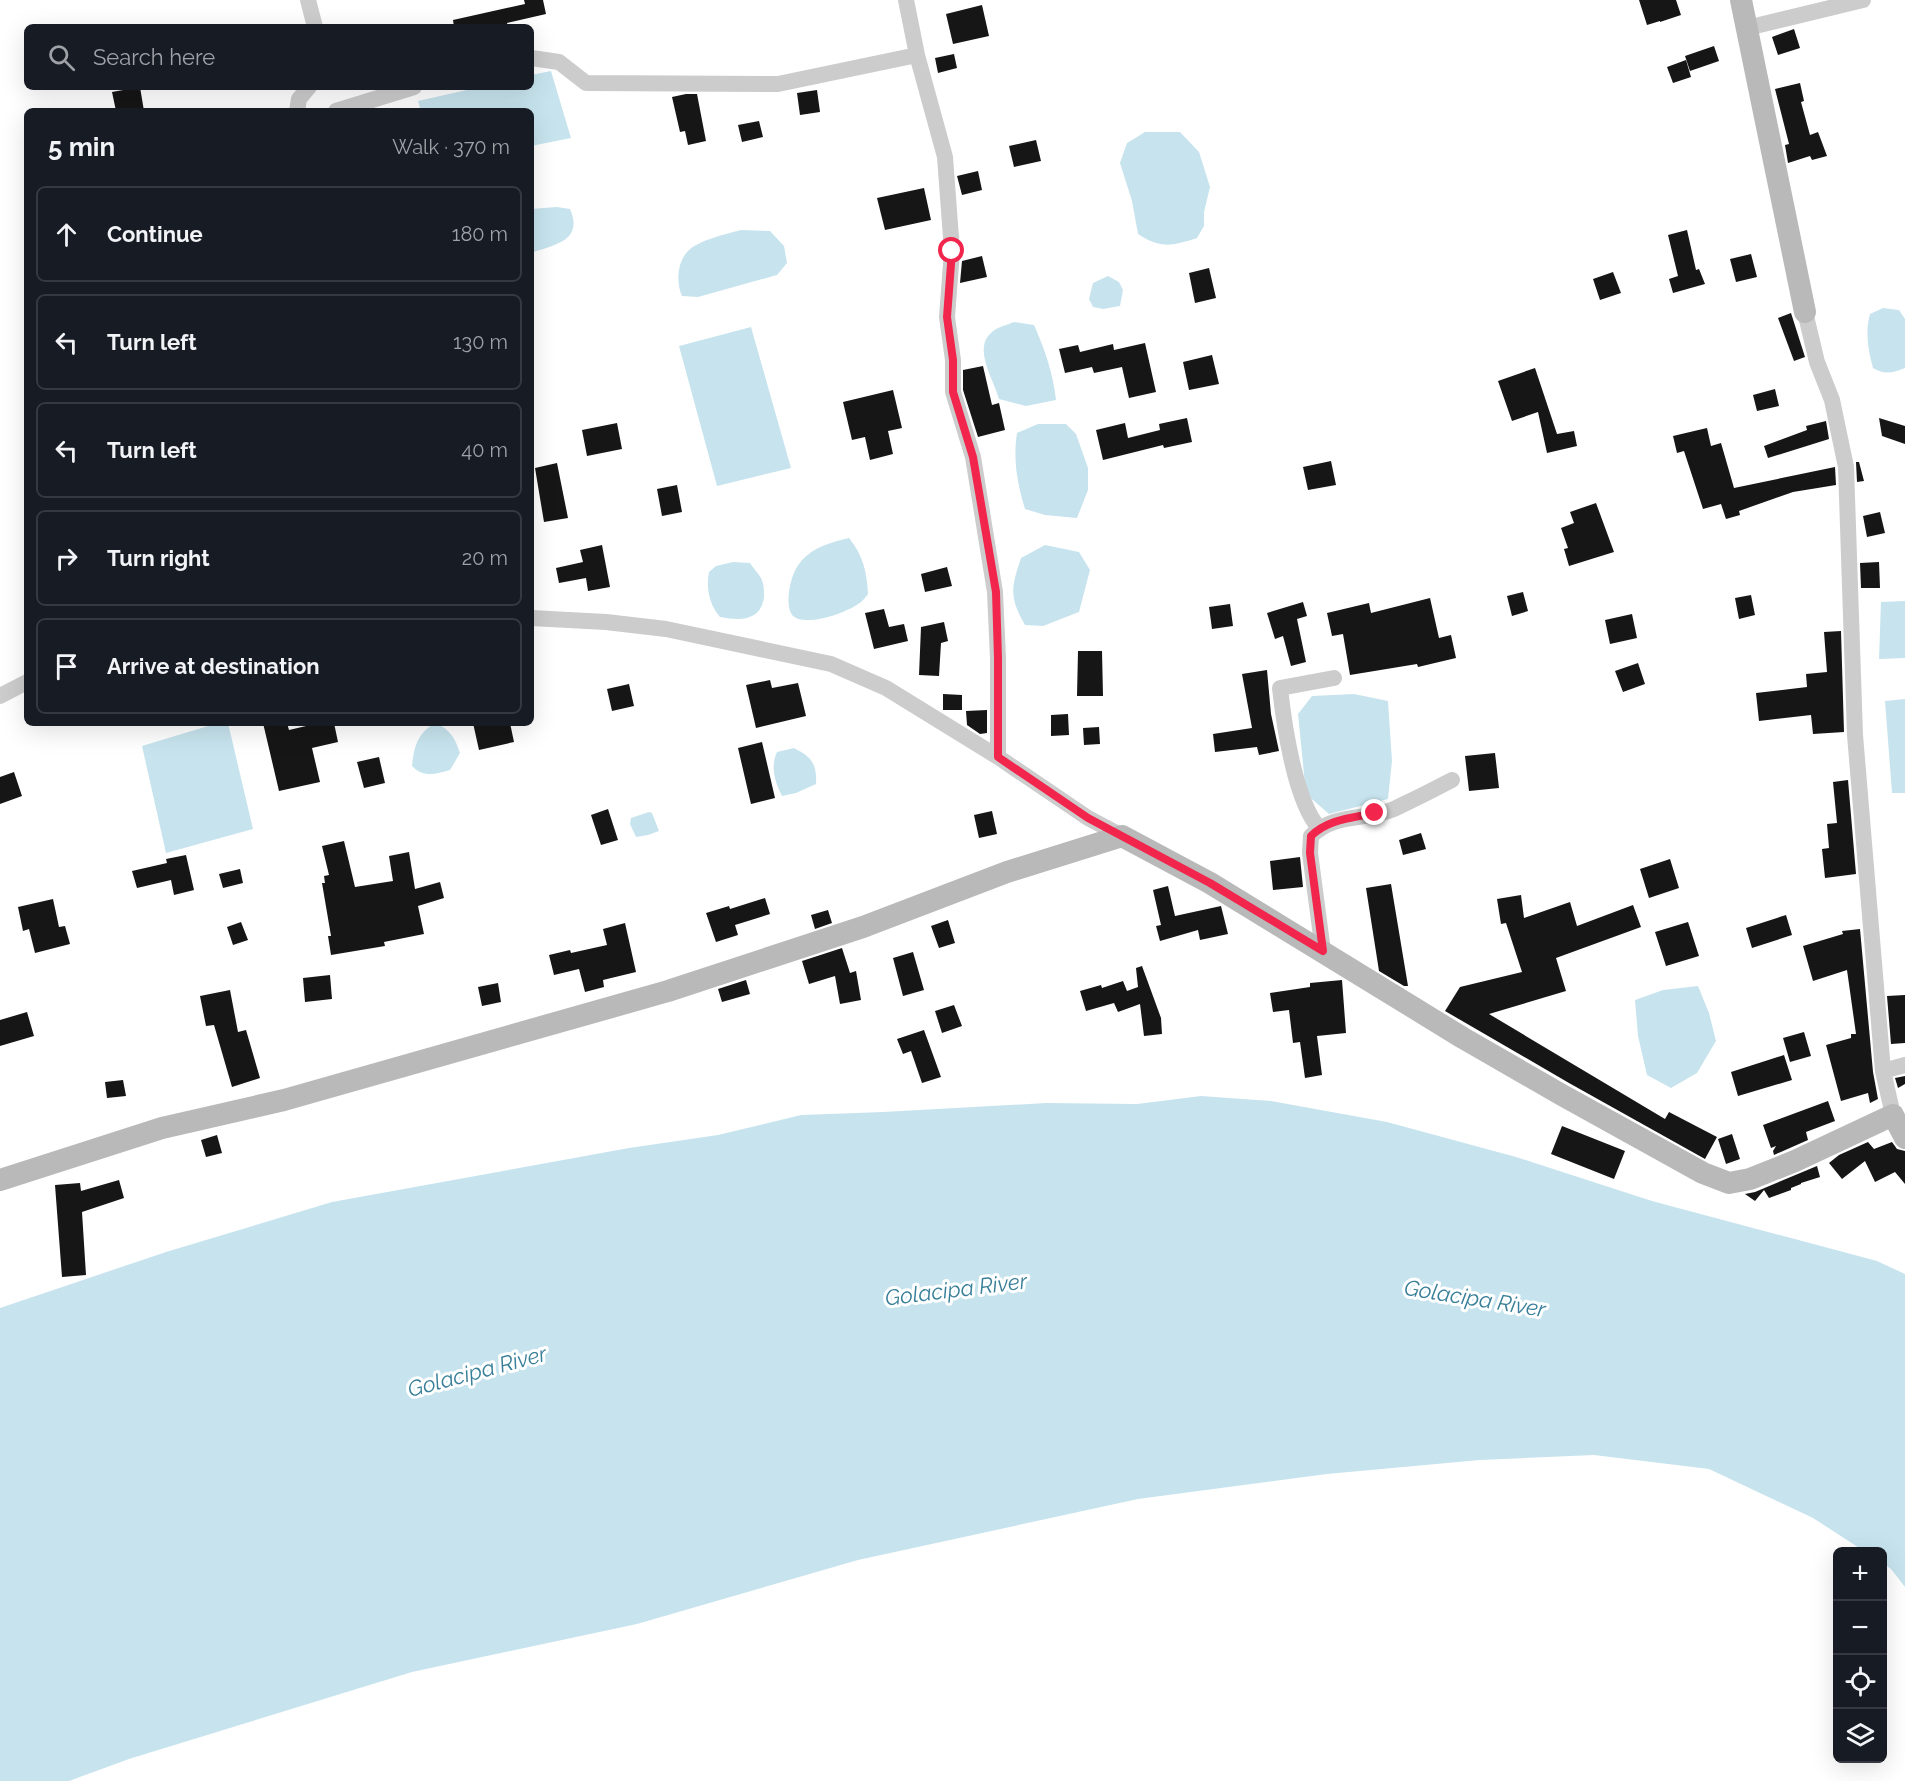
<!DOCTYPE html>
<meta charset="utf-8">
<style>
body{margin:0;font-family:Raleway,sans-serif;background:#242831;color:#f1f3f6}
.controls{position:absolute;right:18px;bottom:18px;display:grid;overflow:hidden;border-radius:9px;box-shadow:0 6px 24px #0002}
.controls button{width:54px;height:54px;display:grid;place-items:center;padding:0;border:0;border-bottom:2px solid #363941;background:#171b24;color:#f1f3f6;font:30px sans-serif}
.stop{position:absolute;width:18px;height:18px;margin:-14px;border:4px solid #f2254d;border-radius:50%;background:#fff}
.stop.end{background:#f2254d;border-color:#fff;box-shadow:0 2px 6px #0008}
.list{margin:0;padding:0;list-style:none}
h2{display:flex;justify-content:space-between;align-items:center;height:78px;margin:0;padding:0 24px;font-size:26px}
h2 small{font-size:20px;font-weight:400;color:#9ea1a6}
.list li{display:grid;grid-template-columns:39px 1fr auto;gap:18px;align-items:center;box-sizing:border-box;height:96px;margin:0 12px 12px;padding:0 12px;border:2px solid #363941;border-radius:9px}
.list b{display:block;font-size:22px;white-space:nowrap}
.list em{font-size:20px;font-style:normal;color:#9ea1a6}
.icon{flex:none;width:33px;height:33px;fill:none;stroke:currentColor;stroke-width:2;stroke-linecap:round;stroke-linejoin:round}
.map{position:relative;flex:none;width:1905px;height:1781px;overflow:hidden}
.search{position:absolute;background:#171b24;box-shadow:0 6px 24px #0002;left:24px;top:24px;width:510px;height:66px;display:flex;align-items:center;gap:15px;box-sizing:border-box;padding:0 21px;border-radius:9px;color:#9ea1a6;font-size:22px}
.panel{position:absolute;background:#171b24;box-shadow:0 6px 24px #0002;left:24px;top:108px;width:510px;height:618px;border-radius:9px}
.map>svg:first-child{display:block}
</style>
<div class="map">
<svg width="1905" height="1781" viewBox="0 0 1905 1781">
<rect width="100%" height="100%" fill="#fff"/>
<path fill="#c7e4ee" d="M551,71L571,138L531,146V111H421L418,101L480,87H531V75Z
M1145,132H1180L1199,152L1210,187L1204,212V226L1197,238C1172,246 1161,249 1138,234L1132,201L1120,163L1127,143Z
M557,207L570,209C584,241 554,245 531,253V209Z
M741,230L770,231L784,246L787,263L777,275L698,297L682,296C676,283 677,262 688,251C699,240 726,234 741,230Z
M1108,276L1119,282L1123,290L1120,306L1103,309L1093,307L1089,299L1093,283Z
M1883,308L1899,310L1905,319V368C1893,373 1884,375 1873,368C1868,350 1865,332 1870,314Z
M1014,322L1034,325C1045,350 1053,373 1056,400L1026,406L999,399C994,380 972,348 992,332C997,327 1007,325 1014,322Z
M751,327L791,468L717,486L679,346Z
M1038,424H1066L1076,434L1088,468V490L1077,518L1045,515L1025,509C1017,484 1013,458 1017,433Z
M849,538C863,555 867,572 868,594C865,598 862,602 858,604C846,613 804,628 792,615C788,609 788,599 789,592C794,555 816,546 849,538Z
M1045,545L1079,552L1090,570L1079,612L1043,626L1025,625C1009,597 1011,588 1021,558Z
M733,562L750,563C753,568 758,573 761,578C764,584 764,590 764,597C761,621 740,621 720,617C709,604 706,588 709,572L716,566Z
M1905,601V658L1879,659L1881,602Z
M1354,694L1388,701L1392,761L1388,799L1329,814L1306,794L1298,714L1312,696Z
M1905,699V793H1892L1885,701Z
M218,723H228L253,829L166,853L142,746Z
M435,723C450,729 455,738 460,753L450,770C436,774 423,778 412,766C414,746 418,733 435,723Z
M794,748C812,757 817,764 816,784L796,793L782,796C775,782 770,767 777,752Z
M649,812L652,813L659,831L648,835L636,837L630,824L631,818Z
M1698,986L1709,1013L1716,1041L1697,1073L1671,1088L1647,1075L1638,1036L1635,1000L1663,990Z
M1201,1096L1271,1101L1387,1122L1516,1157L1652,1201L1877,1261L1905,1274V1587L1891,1569L1883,1563L1882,1552L1864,1551L1813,1518L1709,1469L1594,1455L1480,1460L1327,1474L1138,1499L858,1560L637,1624L412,1672L129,1759L69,1781H0V1308L166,1252L332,1202L629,1148L718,1135L801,1115L883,1112L1046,1103L1137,1104Z"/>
<path fill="#161616" d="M524,0H543L546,14L507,23L508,27H454L453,20L525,4Z
M1639,0H1676L1681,15L1660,22V21L1647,25Z
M982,5L989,36L953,44L946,14Z
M1794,29L1800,48L1778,55L1772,37Z
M1714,46L1719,61L1690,71L1685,56Z
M954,54L957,68L938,73L935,58Z
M1686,60L1691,77L1673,83L1667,67Z
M1800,83L1804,101L1801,102L1810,135L1818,132L1827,156L1812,160L1810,156L1788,163L1785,145L1789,144L1775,89Z
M140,87L144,111H116L112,92Z
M817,90L820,112L800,115L797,93Z
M686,94H697L706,141L688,145L685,131L680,132L672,97Z
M759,121L763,137L742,142L738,125Z
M1036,140L1041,161L1014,167L1009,146Z
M978,171L982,190L962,195L957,176Z
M924,188L931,220L885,230L877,198Z
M1687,230L1696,270L1699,269L1705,284L1673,293L1669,279L1678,276L1668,235Z
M1751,254L1757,277L1736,282L1730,259Z
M982,256L987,277L960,283L962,261Z
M1209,268L1216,298L1195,303L1189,273Z
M1613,272L1621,293L1600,300L1593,279Z
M1791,313L1805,357L1794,361L1778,318Z
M1145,343L1156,392L1129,398L1122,367L1094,373L1092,367L1065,373L1059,349L1078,345L1080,352L1113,344L1114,350Z
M1212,355L1219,384L1189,390L1183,362Z
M983,366L992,405L999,403L1005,430L978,437L963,390V370Z
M1535,368L1557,434L1574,431L1577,446L1547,453L1538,412L1512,421L1498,381Z
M1775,389L1779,406L1757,411L1753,395Z
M893,390L902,428L888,431L893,454L870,460L865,437L852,440L843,402Z
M1187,418L1192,442L1164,448L1163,445L1103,460L1096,430L1125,423L1128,438L1160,430L1159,424Z
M1879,418L1905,426V444L1882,436Z
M1826,421L1829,439L1768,458L1764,446L1807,430L1806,426Z
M617,423L622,449L587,456L582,430Z
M1707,428L1711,446L1721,443L1734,488L1835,467L1836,485L1793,492L1739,511L1740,515L1726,519L1721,504L1703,509L1684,451L1677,453L1673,436Z
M1331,461L1336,485L1308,490L1303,467Z
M1856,462H1859L1864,481L1857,482Z
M557,463L568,518L544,522L535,468Z
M677,485L682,512L662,516L657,489Z
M1596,503L1614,552L1569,566L1564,549L1568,548L1561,528L1574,523L1570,512Z
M1880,512L1885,533L1867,537L1863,516Z
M602,545L610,587L588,591L586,578L559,583L556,568L583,562L580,550Z
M1879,562L1880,588H1861L1860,563Z
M947,567L952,586L925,592L921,574Z
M1523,592L1528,611L1512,616L1507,596Z
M1751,595L1755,615L1739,619L1735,598Z
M1430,598L1439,638L1451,635L1456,658L1418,667L1417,664L1350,675L1343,634L1332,636L1327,613L1369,603L1371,613Z
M1303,602L1307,616L1297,619L1306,662L1291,666L1283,636L1275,639L1267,613Z
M1230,604L1233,626L1212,629L1209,607Z
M884,609L889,627L904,624L908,641L874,649L865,613Z
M1632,614L1637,638L1610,644L1605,620Z
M944,622L948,641L941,643L939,676L919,675L921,627Z
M1841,631L1844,732L1813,734L1811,715L1759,721L1756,693L1807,687L1806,674L1827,672L1824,632Z
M1078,651H1102L1103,696H1077Z
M1638,663L1645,684L1623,692L1615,671Z
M1267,670L1271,714L1279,751L1259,755L1257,747L1215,752L1213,734L1252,728L1242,674Z
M770,680L772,688L798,683L806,716L756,728L746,685Z
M629,684L634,706L612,711L607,689Z
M943,694L962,695V710H943Z
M987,710V733L980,734L967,725L966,711Z
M1068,714L1069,735L1051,736V715Z
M263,723H287L289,730L319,723H334L338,742L312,748L320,782L279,791Z
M473,723H510L514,742L479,750Z
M1099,727L1100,744L1084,745L1083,728Z
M762,742L775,798L751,804L738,748Z
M1495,753L1499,788L1469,791L1465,756Z
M379,757L385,783L364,788L357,762Z
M14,772L22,796L0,804V777Z
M1848,780L1856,874L1825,878L1822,849L1829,848L1827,824L1837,823L1833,782Z
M608,809L618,840L601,845L591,815Z
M992,811L997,834L979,838L974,815Z
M1421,833L1426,849L1403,855L1399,840Z
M344,841L355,887L393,881L389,856L409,852L415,889L440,882L444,898L418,906L424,934L384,942L385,946L331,955L328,936H331L322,883H325L324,876L329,875L322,846Z
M186,855L194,890L174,895L171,880L137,888L132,871L167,863L166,859Z
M1300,857L1303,887L1273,890L1270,861Z
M1670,859L1679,888L1649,898L1640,869Z
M240,869L243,883L223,888L219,874Z
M1391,884L1408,986H1404L1379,971L1366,888Z
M1168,886L1175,916L1221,906L1228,934L1200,940L1198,930L1160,941L1156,926L1161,925L1153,890Z
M1521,895L1524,918L1570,902L1577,926L1633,905L1641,927L1556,958L1566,991L1489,1014L1665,1119L1669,1112L1717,1137L1705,1159L1569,1083L1445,1011L1460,987L1522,972L1506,923L1501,924L1497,899Z
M765,898L770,914L735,925L738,935L716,942L706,913L729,906L730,909Z
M53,899L59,927L65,926L70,944L35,953L29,929L23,931L18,907Z
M828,910L832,923L815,929L811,915Z
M1786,915L1792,935L1752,948L1746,928Z
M948,920L955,943L939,948L931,926Z
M241,922L248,940L233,945L227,927Z
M1688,922L1699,956L1666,966L1655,932Z
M625,923L636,972L603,980L604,987L585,992L579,969L554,975L549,955L570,950L571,953L607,945L603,929Z
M1860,929L1873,1072L1878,1099L1870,1103L1868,1093L1841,1101L1826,1045L1851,1038V1034H1856L1847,970L1813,981L1803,946L1843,934L1842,931Z
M842,948L850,973L856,971L861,1000L840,1004L835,976L809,984L802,961Z
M913,952L924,990L903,996L893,958Z
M1142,966L1161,1018L1162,1034L1144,1036L1140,1004L1118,1012L1114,1003L1086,1011L1080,991L1101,985L1102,988L1123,981L1127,991L1138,987L1136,968Z
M330,975L332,999L305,1002L303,978Z
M746,980L750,994L722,1002L718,989Z
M1342,980L1346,1033L1317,1036L1322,1075L1305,1078L1300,1042L1293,1043L1289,1010L1273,1012L1270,993L1310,987V983Z
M498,983L501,1002L482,1006L478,987Z
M230,990L238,1032L246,1030L260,1078L232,1087L214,1025L206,1026L200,996Z
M1905,995V1043L1891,1044L1887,996Z
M954,1005L962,1026L942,1033L935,1011Z
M27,1012L34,1036L0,1046V1020Z
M924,1030L941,1077L922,1083L911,1051L903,1054L897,1039Z
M1804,1032L1811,1056L1790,1062L1783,1038Z
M1784,1055L1792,1080L1738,1096L1731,1072Z
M1905,1076V1084L1898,1088L1895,1078Z
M123,1080L126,1096L107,1098L105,1082Z
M1828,1101L1835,1121L1806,1132L1808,1140L1774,1155L1773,1151L1776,1146L1771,1148L1763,1125Z
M1562,1126L1625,1151L1614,1179L1551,1154Z
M1732,1134L1740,1159L1726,1164L1718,1139Z
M217,1135L222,1153L206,1157L201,1140Z
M1868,1142L1874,1149L1892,1142L1897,1149L1905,1151V1184L1895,1172L1875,1182L1865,1161L1842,1179L1829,1163L1839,1155Z
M1817,1166L1820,1177L1801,1183V1184L1791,1188V1190L1769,1198L1764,1190L1755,1201L1745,1194L1755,1192Z
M119,1180L124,1198L82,1212L86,1275L62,1277L55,1185L80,1183L81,1191Z"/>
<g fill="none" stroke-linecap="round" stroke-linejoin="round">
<path stroke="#ccc" stroke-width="16" d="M308,0L315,27
M906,0L917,55L945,157L952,251L947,317L953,360V392L973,457L995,592L998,658V757
M1747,28L1863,0
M531,58L559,62L586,83L778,84L917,55
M297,111L299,99L309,87
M336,111L414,87
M1805,312L1817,362L1832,400L1846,467L1855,735L1883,1071
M531,618L606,622L666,629L831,664L886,688L998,757L1088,818L1122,836
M0,696L27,682
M1319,828C1295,801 1284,725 1280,688L1334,678
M1323,951L1310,853L1311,836C1336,812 1366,821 1394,809C1413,800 1433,790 1452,780
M1893,1115L1883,1071L1905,1065"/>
<path stroke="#b9b9b9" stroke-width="22" d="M1741,0L1805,312
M0,1180L162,1128L284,1100L668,991L863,927L1007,872L1122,836L1210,883L1463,1038L1562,1095L1703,1173L1729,1183L1750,1179L1795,1161L1893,1115L1905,1138"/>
</g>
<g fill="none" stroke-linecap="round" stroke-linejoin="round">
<path stroke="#f2254d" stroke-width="8" d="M952,251L947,317L953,360V392L973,457L996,592L998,658V757L1088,818L1210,883L1323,951L1310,853L1311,836C1328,819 1352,818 1375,813"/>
</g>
<g text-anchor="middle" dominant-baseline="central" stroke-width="6" stroke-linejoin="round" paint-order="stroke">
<g font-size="22" font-style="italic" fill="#377e98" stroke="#fff">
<text transform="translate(956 1289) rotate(-7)">Golacipa River</text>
<text transform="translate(1475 1298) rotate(9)">Golacipa River</text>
<text transform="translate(477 1371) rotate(-15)">Golacipa River</text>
</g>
</g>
</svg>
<div class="controls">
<button>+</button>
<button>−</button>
<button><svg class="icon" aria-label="locate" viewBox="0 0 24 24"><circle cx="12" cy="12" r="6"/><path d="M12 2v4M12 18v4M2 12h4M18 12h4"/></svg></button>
<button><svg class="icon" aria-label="layers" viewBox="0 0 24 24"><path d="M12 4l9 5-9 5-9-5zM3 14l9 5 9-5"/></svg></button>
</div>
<div class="stop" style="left:952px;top:251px"></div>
<div class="stop end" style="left:1375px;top:813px"></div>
<div class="search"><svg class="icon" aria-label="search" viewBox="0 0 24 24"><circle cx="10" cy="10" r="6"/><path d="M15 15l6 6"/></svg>Search here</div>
<section class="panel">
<h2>5 min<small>Walk · 370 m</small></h2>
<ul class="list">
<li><svg class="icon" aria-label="ahead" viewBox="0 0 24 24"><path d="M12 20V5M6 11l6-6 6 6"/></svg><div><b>Continue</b></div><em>180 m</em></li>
<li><svg class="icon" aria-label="left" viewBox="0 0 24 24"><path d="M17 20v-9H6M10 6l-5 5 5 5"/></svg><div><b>Turn left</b></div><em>130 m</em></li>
<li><svg class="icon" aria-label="left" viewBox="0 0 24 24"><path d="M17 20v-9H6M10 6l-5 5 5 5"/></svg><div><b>Turn left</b></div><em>40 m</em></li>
<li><svg class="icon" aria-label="right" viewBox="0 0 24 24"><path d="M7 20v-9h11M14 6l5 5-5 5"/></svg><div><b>Turn right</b></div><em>20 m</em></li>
<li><svg class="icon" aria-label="arrive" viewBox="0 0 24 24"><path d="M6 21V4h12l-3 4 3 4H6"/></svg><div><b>Arrive at destination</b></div></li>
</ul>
</section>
</div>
